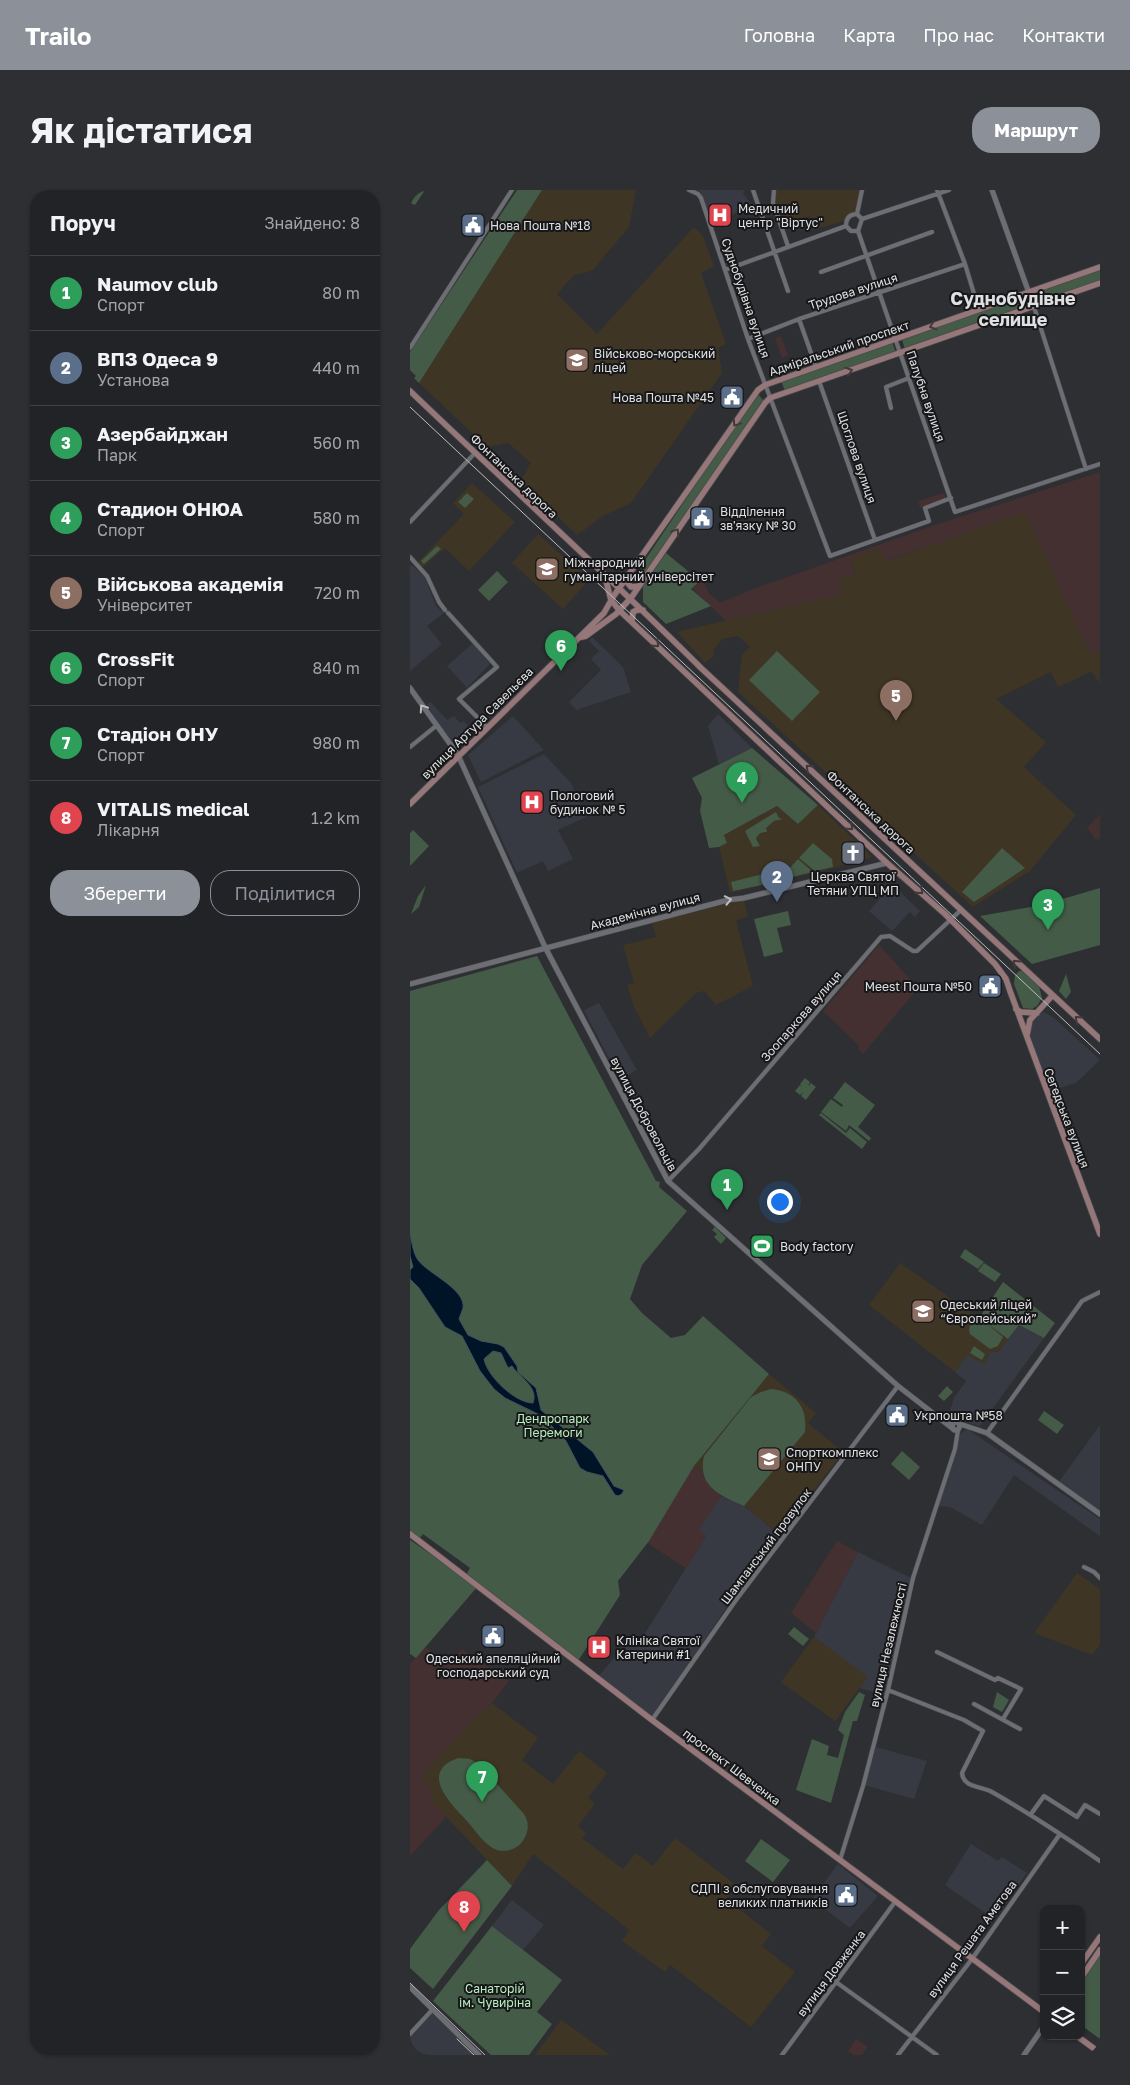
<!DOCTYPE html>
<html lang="uk">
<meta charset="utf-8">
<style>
body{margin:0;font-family:"Golos Text",sans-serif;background:#2e2f32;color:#f1f3f6}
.controls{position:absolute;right:15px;bottom:15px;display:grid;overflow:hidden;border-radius:10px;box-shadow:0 1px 4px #0004}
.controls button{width:45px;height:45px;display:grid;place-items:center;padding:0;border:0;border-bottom:1px solid #3f4043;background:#222326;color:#f1f3f6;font:25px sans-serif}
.you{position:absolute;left:369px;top:1011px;width:18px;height:18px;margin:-12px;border:4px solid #fff;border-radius:50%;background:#1a73e8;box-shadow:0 0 0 8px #1a73e833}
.badge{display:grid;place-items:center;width:32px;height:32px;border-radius:50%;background:#8c9099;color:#fff;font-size:16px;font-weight:700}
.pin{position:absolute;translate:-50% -41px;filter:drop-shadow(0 1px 2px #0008)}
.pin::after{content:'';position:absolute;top:26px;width:18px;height:15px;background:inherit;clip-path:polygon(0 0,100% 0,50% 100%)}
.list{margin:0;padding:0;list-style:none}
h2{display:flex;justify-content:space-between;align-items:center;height:65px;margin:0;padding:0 20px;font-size:21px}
h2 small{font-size:16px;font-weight:400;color:#a2a4a7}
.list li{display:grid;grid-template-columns:32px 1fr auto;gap:15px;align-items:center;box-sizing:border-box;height:75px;padding:0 20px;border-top:1px solid #3f4043}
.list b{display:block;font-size:19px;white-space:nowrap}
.list p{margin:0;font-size:16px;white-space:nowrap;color:#a2a4a7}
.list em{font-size:16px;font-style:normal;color:#a2a4a7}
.actions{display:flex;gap:10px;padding:15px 20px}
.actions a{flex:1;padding:11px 0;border:1px solid #8c9099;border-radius:20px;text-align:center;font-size:18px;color:#8c9099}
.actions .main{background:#8c9099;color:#fff}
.icon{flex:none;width:28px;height:28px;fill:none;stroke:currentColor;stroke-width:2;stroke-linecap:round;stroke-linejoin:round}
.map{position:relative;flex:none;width:690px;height:1865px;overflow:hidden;border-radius:20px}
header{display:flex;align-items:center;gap:30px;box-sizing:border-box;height:70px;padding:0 25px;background:#8c9099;color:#fff}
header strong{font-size:24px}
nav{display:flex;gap:28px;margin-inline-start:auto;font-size:18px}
.intro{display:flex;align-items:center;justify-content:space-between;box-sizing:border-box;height:120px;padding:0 30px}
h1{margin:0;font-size:35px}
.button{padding:12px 22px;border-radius:20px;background:#8c9099;color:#fff;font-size:18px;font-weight:700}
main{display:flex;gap:30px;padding:0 30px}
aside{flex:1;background:#222326;border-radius:20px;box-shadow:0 1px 4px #0004}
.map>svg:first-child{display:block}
</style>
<header>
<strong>Trailo</strong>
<nav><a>Головна</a><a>Карта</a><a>Про нас</a><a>Контакти</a></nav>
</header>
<div class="intro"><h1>Як дістатися</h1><a class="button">Маршрут</a></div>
<main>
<aside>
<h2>Поруч<small>Знайдено: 8</small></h2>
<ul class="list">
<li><span class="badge" style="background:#2e9e5b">1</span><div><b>Naumov club</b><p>Спорт</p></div><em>80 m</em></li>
<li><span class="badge" style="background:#5c6f8a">2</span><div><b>ВПЗ Одеса 9</b><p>Установа</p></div><em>440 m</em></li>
<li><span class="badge" style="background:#2e9e5b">3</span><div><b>Азербайджан</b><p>Парк</p></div><em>560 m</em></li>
<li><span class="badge" style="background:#2e9e5b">4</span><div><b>Стадион ОНЮА</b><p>Спорт</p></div><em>580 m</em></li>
<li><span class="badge" style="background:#8d6e63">5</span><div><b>Військова академія</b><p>Університет</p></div><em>720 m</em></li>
<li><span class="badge" style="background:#2e9e5b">6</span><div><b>CrossFit</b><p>Спорт</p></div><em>840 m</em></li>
<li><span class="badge" style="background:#2e9e5b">7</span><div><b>Стадіон ОНУ</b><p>Спорт</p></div><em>980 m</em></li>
<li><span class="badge" style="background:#e0444e">8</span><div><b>VITALIS medical</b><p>Лікарня</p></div><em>1.2 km</em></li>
</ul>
<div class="actions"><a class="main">Зберегти</a><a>Поділитися</a></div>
</aside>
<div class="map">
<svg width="690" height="1865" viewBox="0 0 690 1865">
<rect width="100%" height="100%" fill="#2e2f33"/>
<path fill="#373a43" d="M285,0H334L333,3L341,14L303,36L291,2Z
M2,375L15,388L26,416L34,423L17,436L32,454L0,481V377Z
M182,447L213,477L221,502L166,520L159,512L191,480L181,469L189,461L179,451Z
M63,453L80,474L57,498L37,476Z
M21,512L37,530L44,526L50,533L54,531L60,538L43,553L29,536L17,514Z
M308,524L342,558L309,574L298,536Z
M103,526L134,560L71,592L58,565Z
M134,564L161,593L176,627L148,640L163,669L138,681L133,671L107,683L68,597Z
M482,694L510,721L505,727L500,722L482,741L459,721Z
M189,813L227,880L210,890L174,820Z
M634,822L644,828L690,870L666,893L640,901L619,848L621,835L629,825Z
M609,1135L634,1148L570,1236L538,1227L544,1208L556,1191L545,1182L557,1165L584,1161L588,1162Z
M690,1235V1323L648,1293Z
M557,1239L690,1329V1346L604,1285L572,1335L540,1317L528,1316L550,1244Z
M311,1306L334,1316L370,1345L312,1424L242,1529L188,1487L213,1457L227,1456L296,1346L288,1340Z
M448,1362L501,1388L474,1505L449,1498L457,1487L404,1447Z
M466,1557L517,1571L504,1609L454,1595Z
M561,1654L588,1671L592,1667L617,1683L584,1729L535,1695Z
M428,1674L468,1706L440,1738L402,1709Z
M102,1710L134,1735L113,1760L82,1736Z
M23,1821L65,1865H0V1846Z"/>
<path fill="#453031" d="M371,146L378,165L372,168L365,148Z
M690,282V460L680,465L615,323L474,372L440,369L446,385L440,387L434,404L316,431L282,398L292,389L299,403L310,413L338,401L522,336Z
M534,303L536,309L510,318L508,311Z
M690,624V648L686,650L677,638Z
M469,755L508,798L453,864L448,858L449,856L413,821Z
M284,1276L293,1282L298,1294L311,1306L289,1340L296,1346L276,1378L237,1353Z
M427,1351L448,1362L406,1443L381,1423Z
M16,1457L37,1475L52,1459L99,1491L82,1513L57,1536L12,1587L15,1591L21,1603V1611L36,1627L0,1666V1474Z
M446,1849L458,1857L452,1865H443L438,1861Z"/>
<path fill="#3e3525" d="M132,0H226L219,37L182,81L164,85L147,104L187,144L284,37L293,46L304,76L291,83L316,154L308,158L312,183L221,313L193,326L167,345L111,291L121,273L98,253L77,257L9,193Z
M365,0H451L444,28L403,40L399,26L371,34L363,9Z
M62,293L105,332L59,381L35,358L12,378L8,372L54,324L43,313Z
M615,322L680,464L690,460V493L681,482L648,497L641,482L586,509L636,552L614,577L666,625L620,681L563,717L328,502L332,464L340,457L328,446L312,449L303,461L305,465L295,473L267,442L433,404L429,387L438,383L440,387L446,385L440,369L470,358L475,372Z
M128,344L179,390L153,419L102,373Z
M408,615L462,667L440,674L320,703L309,657L317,653L314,645L367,616L388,634Z
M334,710L338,726L326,731L343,796L306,815L294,801L286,803L240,848L224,817L217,795L224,793L213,755L246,747L242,733Z
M490,1073L569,1128L593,1092L645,1133L634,1148L609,1135L588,1162L584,1161L580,1163L574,1174L557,1165L545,1182L459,1115Z
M359,1184L406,1223L398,1233L433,1262L370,1345L334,1316L305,1302L298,1294L293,1282L284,1276Z
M667,1383L690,1399V1455L682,1465L624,1443Z
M404,1447L458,1487L425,1531L371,1492Z
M82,1513L128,1548L112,1570L143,1594L169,1561L197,1583L178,1608L185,1614L168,1636L176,1643L172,1648L213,1679L226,1663L243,1676L265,1648L326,1695L316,1709L361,1744L352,1756L385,1782L341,1837L260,1775L255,1782L212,1751L219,1740L123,1664L102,1696L21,1611V1603L15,1591L11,1587L57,1536Z
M151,1830L167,1841L200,1865H125Z"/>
<path fill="#445b47" d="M0,0H15L5,15L0,13Z
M107,0H132L9,193L4,188L6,186L0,180V162Z
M690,80V92L632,113L628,102Z
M607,109L611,120L495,160L492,149Z
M482,152L486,163L375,201L371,191Z
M347,203L353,210L230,392L223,388Z
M57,303L64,309L55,318L48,312Z
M27,356L31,359L14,374L11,371Z
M256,363L290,391L281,399L301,416L256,434L233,412V396Z
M87,381L98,392L79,411L68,400Z
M367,461L410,502L382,531L339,490Z
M342,558L408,615L388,634L367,616L314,645L317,653L309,657L299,658L290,621L292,608L282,588Z
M366,622L369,628L373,629L364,631L356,638L357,642C352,642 348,643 346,649L350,656L343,657L335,641Z
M3,640L19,656L0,676V643Z
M403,653L422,669L423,677L405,681L389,668Z
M592,658L615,678L564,712L552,702Z
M388,669L403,682L369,690L367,682L378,680Z
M353,684L356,694L323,701L321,692Z
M16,695L9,717L1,724L8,706Z
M690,698V755L622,774L570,726L632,715Z
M378,721L381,735L367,738L373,762L354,767L344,729Z
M127,766L246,991L250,992L249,997L277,1021L232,1075L220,1109L232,1123L261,1148L275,1145L293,1126L359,1184L284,1276L239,1351L208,1391L210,1405L168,1471L56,1385L60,1378L13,1344L10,1348L0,1340V801Z
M609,781H612L629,796L632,808L627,816L622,819L613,818L604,794L605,785Z
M656,784L661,802L656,809L649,801Z
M395,888L400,892L398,896L401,893L406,897L401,903L399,901L401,903L396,910L391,906L393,902L390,905L385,901L390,895L392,897L390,894Z
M435,892L465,915L448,937L461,948L459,951L439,935L436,941L411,922L421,909L432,917L433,915L423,908Z
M411,923L436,943L440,938L457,952L452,959L409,925Z
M305,1037L316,1048L311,1054L304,1047L307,1044L302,1040Z
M555,1059L574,1072L568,1079L550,1067Z
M574,1073L591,1084L585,1092L568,1081Z
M593,1092L645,1133L634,1148L609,1135L598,1149L576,1133L593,1147L588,1156L580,1159L560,1144C557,1136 563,1130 571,1130L569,1128Z
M564,1156L575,1164L572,1170L560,1163Z
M537,1196L543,1202L534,1211L528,1206Z
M361,1199C385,1201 398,1217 395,1242L334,1316C311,1306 287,1297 294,1266L341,1207L351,1202Z
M634,1221L654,1235L647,1244L628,1230Z
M492,1261L510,1277L499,1290L481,1274Z
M0,1350L68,1396L6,1468L0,1464Z
M384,1437L399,1449L393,1456L378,1444Z
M449,1502L455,1505L447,1531H443L421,1613L386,1600L402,1549L419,1556L417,1565L428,1568L434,1545L428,1540L435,1522Z
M587,1502L599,1510L592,1522L583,1517Z
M48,1568L60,1569L69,1574L114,1624C119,1632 119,1641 114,1649C109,1658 98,1663 87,1660C75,1656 65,1640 57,1631C41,1614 8,1582 48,1568Z
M351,1649L380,1670L363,1692L335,1671Z
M77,1670L102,1696L23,1799L0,1778V1759L29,1720Z
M82,1736L152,1790L127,1822L142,1834L119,1865H81L23,1811Z
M690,1765V1849L671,1835V1793Z"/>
<path fill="#001427" stroke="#43515f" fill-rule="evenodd" d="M0,1044C2,1052 3,1063 8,1070C17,1083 56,1099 53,1118C52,1122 50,1125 49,1129L58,1145L71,1151L88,1154L94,1157L107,1176L108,1182L126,1198L131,1220L183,1262L204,1296L214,1300L212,1304L208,1306L205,1305L193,1286L177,1282L170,1278L156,1251L132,1226L95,1208L84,1199L70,1181L52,1146L35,1137L9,1098L0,1089V1080L3,1077L0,1066ZM83,1161L91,1163L98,1178L102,1176C109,1187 129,1197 123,1213C105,1213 77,1186 74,1169Z"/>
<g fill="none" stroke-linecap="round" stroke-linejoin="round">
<g stroke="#4a4b4e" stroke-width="5">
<path id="minor" d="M279,0L288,4L291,8L338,149L420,366L519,331L515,318L541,308
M343,0L378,101
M364,0L363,13L378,56
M527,0L555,74L569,120
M447,24L452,0
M452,29L539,0
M448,41H441L436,36C436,28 440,24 447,24L452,29L448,41L545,322L690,274
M315,80L436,36
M411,82L522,42
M624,117L676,279
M389,129L406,177
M338,149L389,129L555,74
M0,158L102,0
M409,191L465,350
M481,218L476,197L499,188
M0,332L65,263
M0,367L17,386L29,412L35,420
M38,423L87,477L49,509L77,537
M0,557L26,536
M258,991L289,959L471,747L480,746L503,761H507L551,720
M577,1243L672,1111L690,1102
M674,1377L684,1382L690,1388
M527,1462L585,1490L588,1488L611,1499L593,1529
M478,1500L554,1530L573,1541L552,1583C553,1598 572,1596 582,1602C619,1623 654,1646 690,1671
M564,1514L610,1539
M242,1530L326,1410L488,1196
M621,1624L634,1606L667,1627L675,1615L690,1624
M430,1670L453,1596L478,1500L503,1388L545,1259L548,1240
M426,1792L527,1865
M0,1844L23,1819
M372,1865L485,1712
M488,1865L562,1769L650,1644"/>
</g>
<g stroke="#4a4b4e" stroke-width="6">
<path id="tertiary" d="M582,0L624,117
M0,498L48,565L135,757L258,991L488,1196L542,1238
M0,794L318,710L334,708L477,673
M535,1231L548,1232L550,1236L548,1240H544L542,1238L543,1233
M550,1234L577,1243L690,1324
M0,1797L69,1865
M614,1865L634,1836"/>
</g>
<g stroke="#4a4b4e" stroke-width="7">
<path id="secondary" d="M0,201C97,294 196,383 291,478L690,849
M195,387L201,410L210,421L477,673L535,724L585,774L596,789L600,801L690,1044
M217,388V392L221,397L229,396
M222,431L223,422L227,420H233
M172,447L176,446L206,424L221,408L355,213L360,208L690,93
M0,614L194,423L203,407L348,200L355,195L690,77
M606,819L611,822L627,823
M617,845L620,830L642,806
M0,1344L242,1530L634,1822
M671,1774L690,1747
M671,1788L690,1760
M667,1846L690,1863"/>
</g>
<use href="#minor" stroke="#6d6e73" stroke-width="4"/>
<use href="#tertiary" stroke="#6d6e73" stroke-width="5"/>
<use href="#secondary" stroke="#967779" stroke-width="5.5"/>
<path stroke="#bdbec0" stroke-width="1" d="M0,217L690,864
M0,1793L75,1865
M47,1849L64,1865"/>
</g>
<defs><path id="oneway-chevron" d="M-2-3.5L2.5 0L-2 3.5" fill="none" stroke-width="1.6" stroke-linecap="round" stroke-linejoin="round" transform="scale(1.25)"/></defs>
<g stroke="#43393b">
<use href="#oneway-chevron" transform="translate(523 136) rotate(161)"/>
<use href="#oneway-chevron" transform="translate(439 181) rotate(-19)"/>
<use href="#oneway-chevron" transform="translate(326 233) rotate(124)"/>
<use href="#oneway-chevron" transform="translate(266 342) rotate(-56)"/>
<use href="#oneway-chevron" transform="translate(246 454) rotate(44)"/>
<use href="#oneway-chevron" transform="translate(399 578) rotate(-137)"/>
<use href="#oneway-chevron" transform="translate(440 637) rotate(43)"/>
<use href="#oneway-chevron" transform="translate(510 701) rotate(43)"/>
<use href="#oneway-chevron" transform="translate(606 773) rotate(-137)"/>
<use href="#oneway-chevron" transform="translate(668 829) rotate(-138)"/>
</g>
<g stroke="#bdbec1">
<use href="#oneway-chevron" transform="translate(13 518) rotate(-124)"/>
<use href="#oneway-chevron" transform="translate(318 710) rotate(-11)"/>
</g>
<defs>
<g id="hospital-square" transform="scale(1.25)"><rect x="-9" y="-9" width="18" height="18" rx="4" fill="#e0444e" stroke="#171719"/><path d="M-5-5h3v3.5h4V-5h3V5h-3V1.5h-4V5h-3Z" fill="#fff"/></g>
<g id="civic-square" transform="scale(1.25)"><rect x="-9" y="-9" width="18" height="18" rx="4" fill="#5c6f8a" stroke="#171719"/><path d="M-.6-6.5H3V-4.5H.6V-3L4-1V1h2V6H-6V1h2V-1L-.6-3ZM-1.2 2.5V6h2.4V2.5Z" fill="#fff"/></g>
<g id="university-square" transform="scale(1.25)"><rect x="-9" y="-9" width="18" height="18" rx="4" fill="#8d6e63" stroke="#171719"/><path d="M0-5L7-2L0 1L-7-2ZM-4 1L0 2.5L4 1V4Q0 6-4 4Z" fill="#fff"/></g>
<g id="church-square" transform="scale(1.25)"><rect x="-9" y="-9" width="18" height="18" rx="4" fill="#6b7280" stroke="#171719"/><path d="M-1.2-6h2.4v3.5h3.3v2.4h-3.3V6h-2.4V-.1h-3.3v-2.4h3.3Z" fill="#fff"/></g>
<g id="stadium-square" transform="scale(1.25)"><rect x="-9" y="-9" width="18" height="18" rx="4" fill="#2e9e5b" stroke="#171719"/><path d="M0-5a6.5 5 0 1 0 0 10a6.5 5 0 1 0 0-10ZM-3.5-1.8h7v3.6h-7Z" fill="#fff"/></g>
<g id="school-square" transform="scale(1.25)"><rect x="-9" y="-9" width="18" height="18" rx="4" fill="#8d6e63" stroke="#171719"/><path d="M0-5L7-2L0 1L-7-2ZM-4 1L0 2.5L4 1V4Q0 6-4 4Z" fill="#fff"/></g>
</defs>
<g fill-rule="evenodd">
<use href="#hospital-square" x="310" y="25"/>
<use href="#civic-square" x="63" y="35"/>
<use href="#university-square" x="167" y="170"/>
<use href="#civic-square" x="322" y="207"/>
<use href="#civic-square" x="292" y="328"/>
<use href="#university-square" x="137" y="379"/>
<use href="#hospital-square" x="122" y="612"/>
<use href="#church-square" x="443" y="663"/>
<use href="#civic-square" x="580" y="796"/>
<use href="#stadium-square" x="352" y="1056"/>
<use href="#school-square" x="513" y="1121"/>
<use href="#civic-square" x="487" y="1225"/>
<use href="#university-square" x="359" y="1269"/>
<use href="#civic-square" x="83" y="1446"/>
<use href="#hospital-square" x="189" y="1457"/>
<use href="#civic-square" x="436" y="1705"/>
</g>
<g text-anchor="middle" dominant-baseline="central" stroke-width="4" stroke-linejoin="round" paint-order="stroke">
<g font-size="12" fill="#dfe0e2" stroke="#171719" text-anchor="start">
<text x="328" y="18">Медичний<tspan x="328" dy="14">центр "Віртус"</tspan></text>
<text x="80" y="35">Нова Пошта №18</text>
<text x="184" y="163">Військово-морський<tspan x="184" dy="14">ліцей</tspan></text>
<text x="304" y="207" text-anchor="end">Нова Пошта №45</text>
<text x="310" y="321">Відділення<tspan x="310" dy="14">зв'язку № 30</tspan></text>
<text x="154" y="372">Міжнародний<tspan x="154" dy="14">гуманітарний універсітет</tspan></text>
<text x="140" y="605">Пологовий<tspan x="140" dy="14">будинок № 5</tspan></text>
<text x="443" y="686" text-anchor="middle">Церква Святої<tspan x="443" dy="14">Тетяни УПЦ МП</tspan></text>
<text x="562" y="796" text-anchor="end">Meest Пошта №50</text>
<text x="370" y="1056">Body factory</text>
<text x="530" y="1114">Одеський ліцей<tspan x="530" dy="14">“Європейський”</tspan></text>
<text x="504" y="1225">Укрпошта №58</text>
<text x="376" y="1262">Спорткомплекс<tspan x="376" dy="14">ОНПУ</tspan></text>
<text x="206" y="1450">Клініка Святої<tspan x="206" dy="14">Катерини #1</tspan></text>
<text x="83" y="1468" text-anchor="middle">Одеський апеляційний<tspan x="83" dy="14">господарський суд</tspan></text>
<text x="418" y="1698" text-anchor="end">СДПІ з обслуговування<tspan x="418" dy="14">великих платників</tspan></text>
</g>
<g font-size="12" fill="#dfe0e2" stroke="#171719">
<text transform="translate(443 101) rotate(-18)">Трудова вулиця</text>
<text transform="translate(336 108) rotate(71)">Суднобудівна вулиця</text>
<text transform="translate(429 158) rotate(-19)">Адміральський проспект</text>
<text transform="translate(516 206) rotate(71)">Палубна вулиця</text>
<text transform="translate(447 267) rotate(71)">Щоглова вулиця</text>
<text transform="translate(104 286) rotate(44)">Фонтанська дорога</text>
<text transform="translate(67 533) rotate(-45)">вулиця Артура Савельєва</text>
<text transform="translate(461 622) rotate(43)">Фонтанська дорога</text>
<text transform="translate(235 721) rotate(-15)">Академічна вулиця</text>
<text transform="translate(391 826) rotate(-49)">Зоопаркова вулиця</text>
<text transform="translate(234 924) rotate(62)">вулиця Добровольців</text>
<text transform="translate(657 928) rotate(69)">Сегедська вулиця</text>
<text transform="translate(356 1356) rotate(-53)">Шампанський провулок</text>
<text transform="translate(478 1455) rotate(-77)">вулиця Незалежності</text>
<text transform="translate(322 1577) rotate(37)">проспект Шевченка</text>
<text transform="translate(562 1749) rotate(-54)">вулиця Решата Аметова</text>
<text transform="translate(421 1783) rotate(-53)">вулиця Довженка</text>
</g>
<g font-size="12" fill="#b6f0be" stroke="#171719">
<text x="143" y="1228">Дендропарк<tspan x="143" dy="14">Перемоги</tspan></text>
<text x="85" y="1798">Санаторій<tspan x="85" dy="14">ім. Чувиріна</tspan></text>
</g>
<g font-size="18" font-weight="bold" fill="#dfe0e2" stroke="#171719">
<text x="603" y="108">Суднобудівне<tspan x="603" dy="21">селище</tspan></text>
</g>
</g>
</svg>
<div class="controls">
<button>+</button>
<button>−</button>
<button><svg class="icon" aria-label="layers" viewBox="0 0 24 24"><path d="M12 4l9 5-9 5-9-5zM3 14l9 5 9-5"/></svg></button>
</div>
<div class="you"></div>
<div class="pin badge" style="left:317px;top:1020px;background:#2e9e5b">1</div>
<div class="pin badge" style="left:367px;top:712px;background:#5c6f8a">2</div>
<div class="pin badge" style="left:638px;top:740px;background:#2e9e5b">3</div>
<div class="pin badge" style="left:332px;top:613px;background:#2e9e5b">4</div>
<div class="pin badge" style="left:486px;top:531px;background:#8d6e63">5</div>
<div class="pin badge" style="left:151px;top:481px;background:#2e9e5b">6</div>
<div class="pin badge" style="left:72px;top:1612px;background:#2e9e5b">7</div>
<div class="pin badge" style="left:54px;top:1742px;background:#e0444e">8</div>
</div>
</main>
